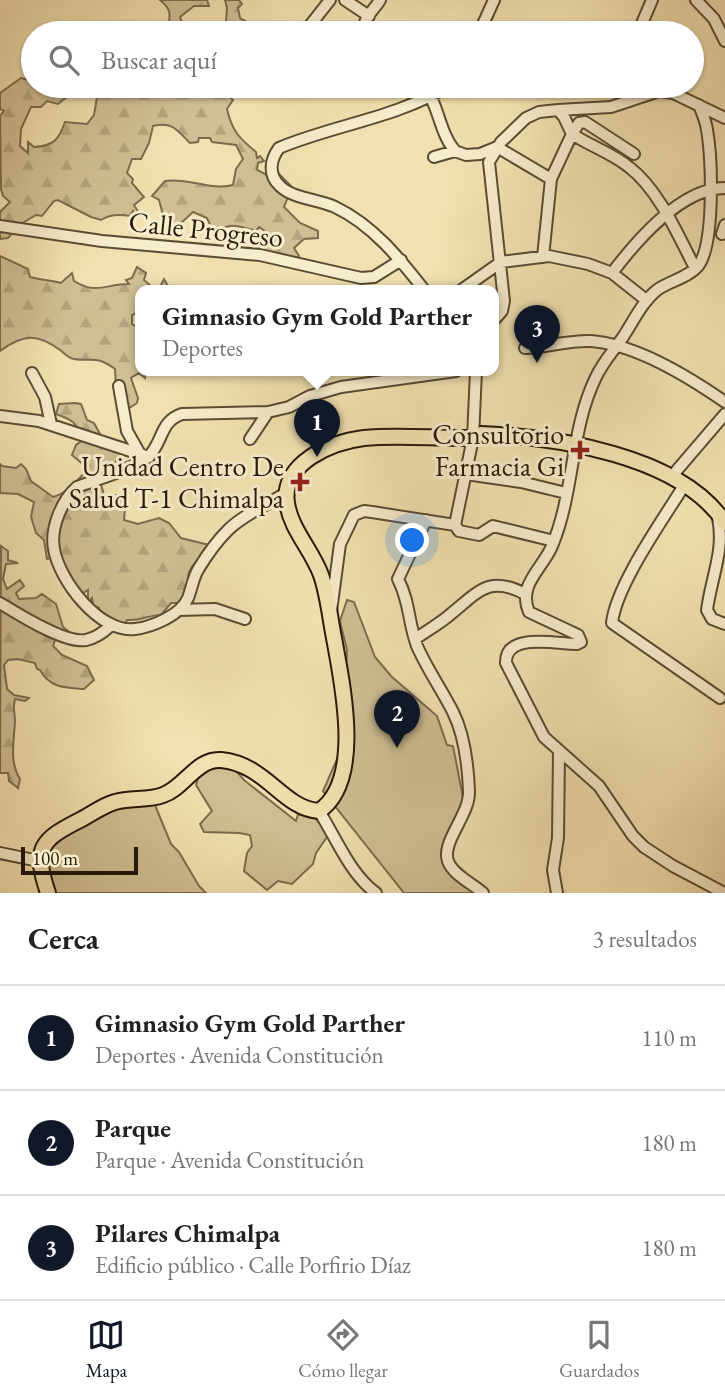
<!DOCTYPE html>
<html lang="es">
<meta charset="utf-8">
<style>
body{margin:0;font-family:"EB Garamond",serif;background:#f2f2f2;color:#222}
.scale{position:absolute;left:21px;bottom:18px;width:117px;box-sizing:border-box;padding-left:7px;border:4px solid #281a09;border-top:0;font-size:19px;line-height:24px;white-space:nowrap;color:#281a09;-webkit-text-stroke:5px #f7eccc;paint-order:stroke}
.you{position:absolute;left:413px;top:541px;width:24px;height:24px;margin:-18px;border:5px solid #fff;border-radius:50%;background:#1a73e8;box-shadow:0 0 0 10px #1a73e833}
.badge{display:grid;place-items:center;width:46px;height:46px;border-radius:50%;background:#111827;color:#fff;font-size:23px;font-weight:700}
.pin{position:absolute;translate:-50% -58px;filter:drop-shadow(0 2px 4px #0008)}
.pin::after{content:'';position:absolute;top:37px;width:24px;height:21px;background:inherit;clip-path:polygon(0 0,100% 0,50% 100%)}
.popup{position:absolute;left:135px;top:285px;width:364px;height:91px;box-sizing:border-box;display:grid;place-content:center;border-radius:14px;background:#fff;filter:drop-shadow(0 2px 5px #0005);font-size:23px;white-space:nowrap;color:#767676}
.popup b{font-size:26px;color:#222}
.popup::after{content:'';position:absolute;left:50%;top:100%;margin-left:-14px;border:14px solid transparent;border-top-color:#fff}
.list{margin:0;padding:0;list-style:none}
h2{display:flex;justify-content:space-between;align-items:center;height:91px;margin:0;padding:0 28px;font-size:30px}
h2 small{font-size:23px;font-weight:400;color:#767676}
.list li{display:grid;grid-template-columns:46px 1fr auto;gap:21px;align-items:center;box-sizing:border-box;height:105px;padding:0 28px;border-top:2px solid #e0e0e0}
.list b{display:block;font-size:26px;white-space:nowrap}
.list p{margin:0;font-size:23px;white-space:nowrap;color:#767676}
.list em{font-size:23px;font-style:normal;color:#767676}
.icon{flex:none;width:38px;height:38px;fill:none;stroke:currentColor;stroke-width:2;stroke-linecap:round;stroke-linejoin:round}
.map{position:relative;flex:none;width:725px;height:893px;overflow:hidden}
.search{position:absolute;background:#fff;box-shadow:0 2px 5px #0004;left:21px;right:21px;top:21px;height:77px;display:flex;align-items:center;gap:18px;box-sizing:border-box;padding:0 24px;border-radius:38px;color:#767676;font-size:26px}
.sheet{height:406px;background:#fff}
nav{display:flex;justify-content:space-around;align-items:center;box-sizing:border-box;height:98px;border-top:2px solid #e0e0e0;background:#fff;font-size:19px;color:#767676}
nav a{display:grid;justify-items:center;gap:4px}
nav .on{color:#111827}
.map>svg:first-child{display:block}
</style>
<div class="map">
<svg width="725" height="893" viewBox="0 0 725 893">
<defs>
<pattern id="forest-firs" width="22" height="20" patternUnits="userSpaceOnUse" patternTransform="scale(1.75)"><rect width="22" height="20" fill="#d0bf94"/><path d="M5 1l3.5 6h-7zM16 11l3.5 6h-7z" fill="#b3a47e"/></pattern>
</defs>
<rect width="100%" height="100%" fill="#f2e1b0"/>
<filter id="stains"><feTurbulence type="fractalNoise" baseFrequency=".00286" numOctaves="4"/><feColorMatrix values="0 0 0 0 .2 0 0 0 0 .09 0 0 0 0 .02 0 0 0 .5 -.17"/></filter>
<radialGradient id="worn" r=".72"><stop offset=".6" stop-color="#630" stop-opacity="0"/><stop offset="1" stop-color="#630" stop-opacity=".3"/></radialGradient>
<path fill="url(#forest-firs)" stroke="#7c6c4e" stroke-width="2" d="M160,0H207L209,6H194L180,17L186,33H168C168,17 175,12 160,0Z
M225,0H239L242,4L238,8L240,18L256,27L259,33H234L230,23L226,22L227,8Z
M21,78L28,80L33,78V86H68V96L58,104L47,101L41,107H31L21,129L20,146L28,153V142L34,147C53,146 59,140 65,122L87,124L94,115L99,86H227L231,89L232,94L229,97L233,100L227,109C232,131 239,138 256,152L257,158L260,156L264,161L258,163L257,170L269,176L278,173L292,187L284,207L300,223L318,231V238L304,239L294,248L299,256L298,260L253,250L268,233L259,227L256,231C241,227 230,221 217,232L213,231L207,218L193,212L180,224H170L164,219L159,200L152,196L165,181C188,177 211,191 233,185L236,169L243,159L236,145L212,142L210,138H199L198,142L190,143C177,130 172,121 153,126L149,143L141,159H132L127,173L133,179L132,183L144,197L134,205L140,215L136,217L133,211L130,216C119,214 110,214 101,220L91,217L58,200L54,201L42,216L36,215L19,225L8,238L0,239V212L10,202L3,196L1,189L0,116L4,111L0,109V93Z
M0,256L28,269L30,277C41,280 51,280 61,283L72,273L74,281C97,295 105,284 129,284L126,280L132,278L137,267L146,273L144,280L152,287H160L164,279L168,286L183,289L140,291V312L132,315V324L140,329V371H146L145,378L139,373L131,378L138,398L137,403L123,412L116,386L115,369C96,355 93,362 74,359C69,359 64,353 60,350C37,333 23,334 0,351Z
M75,403L81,404L87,420L94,423L100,434L123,452L110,469L98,474L104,495L115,498L116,495L126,497L124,520L138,524L159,518L169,523L181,538L209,545C192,573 185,560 189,599L181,603H171L161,615C147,615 143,621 127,620L122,629L117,625L116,620L101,618L99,608L93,605L92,598L88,602V590L83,593L66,583L55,557L47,559L44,540L36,533L31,517L34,502L18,494L0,493V464L2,466L16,468L21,464L26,469L31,481L53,497C67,493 76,482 86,471L85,466L72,455L76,445L80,442C79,423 73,420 56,414L59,404Z
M1,546L8,551V560L18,563L6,564L3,579L7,589L20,580L24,586L16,593L19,599L36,598L42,594L56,604L63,627L69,632L68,637L55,640L53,646L62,655L87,666L94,680L84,689C65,688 50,688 40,670L37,669L35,663L18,659L8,660L4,665L7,689L14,695L29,698L25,701L15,699C12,711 15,711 15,721C14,741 9,762 20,779L18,788L9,781L8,773H0Z"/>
<path fill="#d0bf94" stroke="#7c6c4e" stroke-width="2" d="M347,600L354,602L375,657L391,676L437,716L447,745L453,746L467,818L448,856L450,868L474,893H404L323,791L341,750L347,650L340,621Z
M229,763L244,780L296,821L298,814L315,818L329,834L316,853L313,864L292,884L278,881L267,890L244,871L247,853L252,846L250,835L239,833L204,832L200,824L212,811L196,785L202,764Z
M117,797L150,798L155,805L171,844L179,852L199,886L206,893H48L46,832Z"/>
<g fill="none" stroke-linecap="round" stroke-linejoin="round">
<g stroke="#5a4c33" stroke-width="14">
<path id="minor" d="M345,0L369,16
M696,0L714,19L725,41
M643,21L652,0
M304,33L330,0
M368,33C358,21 374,11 380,0
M408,33L410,31
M479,33L494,0
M424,86C439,105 439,132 455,151
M699,105C702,113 706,121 707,130C712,157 715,245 698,266C688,278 669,281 657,290C642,302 633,322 623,337C614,350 603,362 596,377C570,430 575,491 552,546C543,568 517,585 529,612L578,635L581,642L577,644C556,644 505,632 506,663L544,737L599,786L633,836L644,847L673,866L724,893
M558,110L564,117L572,134
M572,134L579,123L585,122L634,154
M434,157L455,151L466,155L480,154L497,147L551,179
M0,226L102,241L260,255L361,278L374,277L401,260
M722,234L725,225
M543,257L551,179L572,134C590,146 612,153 629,167C659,190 678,235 695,268
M612,273C637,240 682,188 725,188
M425,291C400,259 373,225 335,207C318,199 293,199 280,186C268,175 270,160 279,148C333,125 397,118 448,86
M460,291L501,262L549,256L588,264L612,273L646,300
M494,320L502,311L504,301L489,162L501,142L526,118L539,112L558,110L611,107L659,91L673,93L725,118
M525,348C547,347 570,340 591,341C635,344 689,377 725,402
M32,373L45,397L51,424
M119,386L127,431L140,454
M0,416L39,421L149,457
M250,439L268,412
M466,474L521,482L566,493
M672,476L725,414
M685,484C664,518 616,585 612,623L720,698
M286,493C268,504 243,515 228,530C217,541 207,555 199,568C193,577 192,588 188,598C181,615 152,627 135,629C100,634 59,580 54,549C50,528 62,500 77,487C95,480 137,468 149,456C163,442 160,421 182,414L268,412L289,407L310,396L341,387L456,371
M718,518C725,550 711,578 707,610L712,619L725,624
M426,520L398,579C410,602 408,622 417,646C427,669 442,690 453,712C465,736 468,765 469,791C470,815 441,842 448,861C452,874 473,884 483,893
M455,525L473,438L476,371
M455,525L459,531L479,535L493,526L554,541
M0,603C18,614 65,644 86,640C95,638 104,632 110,626
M179,610L215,609L245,619
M331,611L340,544L354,515L364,511L372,512L455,525
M415,639C428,630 441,623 452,613C479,591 490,575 525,594
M319,811C336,838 350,874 376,893
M0,853L39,861
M557,893L553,870L558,838L559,752"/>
</g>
<g stroke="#281a09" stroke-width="18">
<path id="major" d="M48,893C33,848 40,840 82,819C93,813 104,805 115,802C131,797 148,801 163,795C184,788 197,758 221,760C266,764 283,809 319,811C364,781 342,683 334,638C330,618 328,595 321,575C312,550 291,530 287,503C281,463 331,442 364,438C395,435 429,438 460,438H473L481,434C556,437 680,455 725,523"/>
</g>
<use href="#minor" stroke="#f7eccc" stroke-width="10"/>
<use href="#major" stroke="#f2e1b0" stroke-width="14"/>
</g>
<g fill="#8f2418" stroke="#f7eccc" stroke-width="2.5">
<path d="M576.5 439.5h7v7h7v7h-7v7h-7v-7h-7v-7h7z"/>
<path d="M296.5 471.5h7v7h7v7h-7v7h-7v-7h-7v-7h7z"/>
</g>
<g text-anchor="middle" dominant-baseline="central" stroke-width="6" stroke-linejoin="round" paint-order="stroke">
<g font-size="28" fill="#281a09" stroke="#f7eccc">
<text transform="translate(206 229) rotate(6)">Calle Progreso</text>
</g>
<g font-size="28" fill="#281a09" stroke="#f7eccc" text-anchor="end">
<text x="564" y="434">Consultorio<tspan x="564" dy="32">Farmacia Gi</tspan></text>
<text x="284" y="466">Unidad Centro De<tspan x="284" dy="32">Salud T-1 Chimalpa</tspan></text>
</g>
</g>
<rect width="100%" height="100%" filter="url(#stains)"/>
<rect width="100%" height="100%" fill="url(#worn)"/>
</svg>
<div class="scale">100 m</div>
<div class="you"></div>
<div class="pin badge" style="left:317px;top:457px">1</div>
<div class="popup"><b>Gimnasio Gym Gold Parther</b>Deportes</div>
<div class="pin badge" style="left:397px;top:748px">2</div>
<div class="pin badge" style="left:537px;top:363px">3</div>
<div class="search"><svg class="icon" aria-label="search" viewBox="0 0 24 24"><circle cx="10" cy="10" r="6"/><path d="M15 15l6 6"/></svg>Buscar aquí</div>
</div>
<section class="sheet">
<h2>Cerca<small>3 resultados</small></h2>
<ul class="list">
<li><span class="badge">1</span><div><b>Gimnasio Gym Gold Parther</b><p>Deportes · Avenida Constitución</p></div><em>110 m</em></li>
<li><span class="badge">2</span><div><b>Parque</b><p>Parque · Avenida Constitución</p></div><em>180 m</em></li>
<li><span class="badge">3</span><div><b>Pilares Chimalpa</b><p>Edificio público · Calle Porfirio Díaz</p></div><em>180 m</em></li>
</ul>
</section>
<nav>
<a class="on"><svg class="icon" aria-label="map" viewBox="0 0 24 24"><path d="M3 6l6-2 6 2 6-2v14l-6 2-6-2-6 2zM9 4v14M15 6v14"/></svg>Mapa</a>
<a><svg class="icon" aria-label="directions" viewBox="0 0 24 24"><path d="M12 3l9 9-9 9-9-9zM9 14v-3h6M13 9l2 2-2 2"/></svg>Cómo llegar</a>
<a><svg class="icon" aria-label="saved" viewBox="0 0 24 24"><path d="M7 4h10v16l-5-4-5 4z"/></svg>Guardados</a>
</nav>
